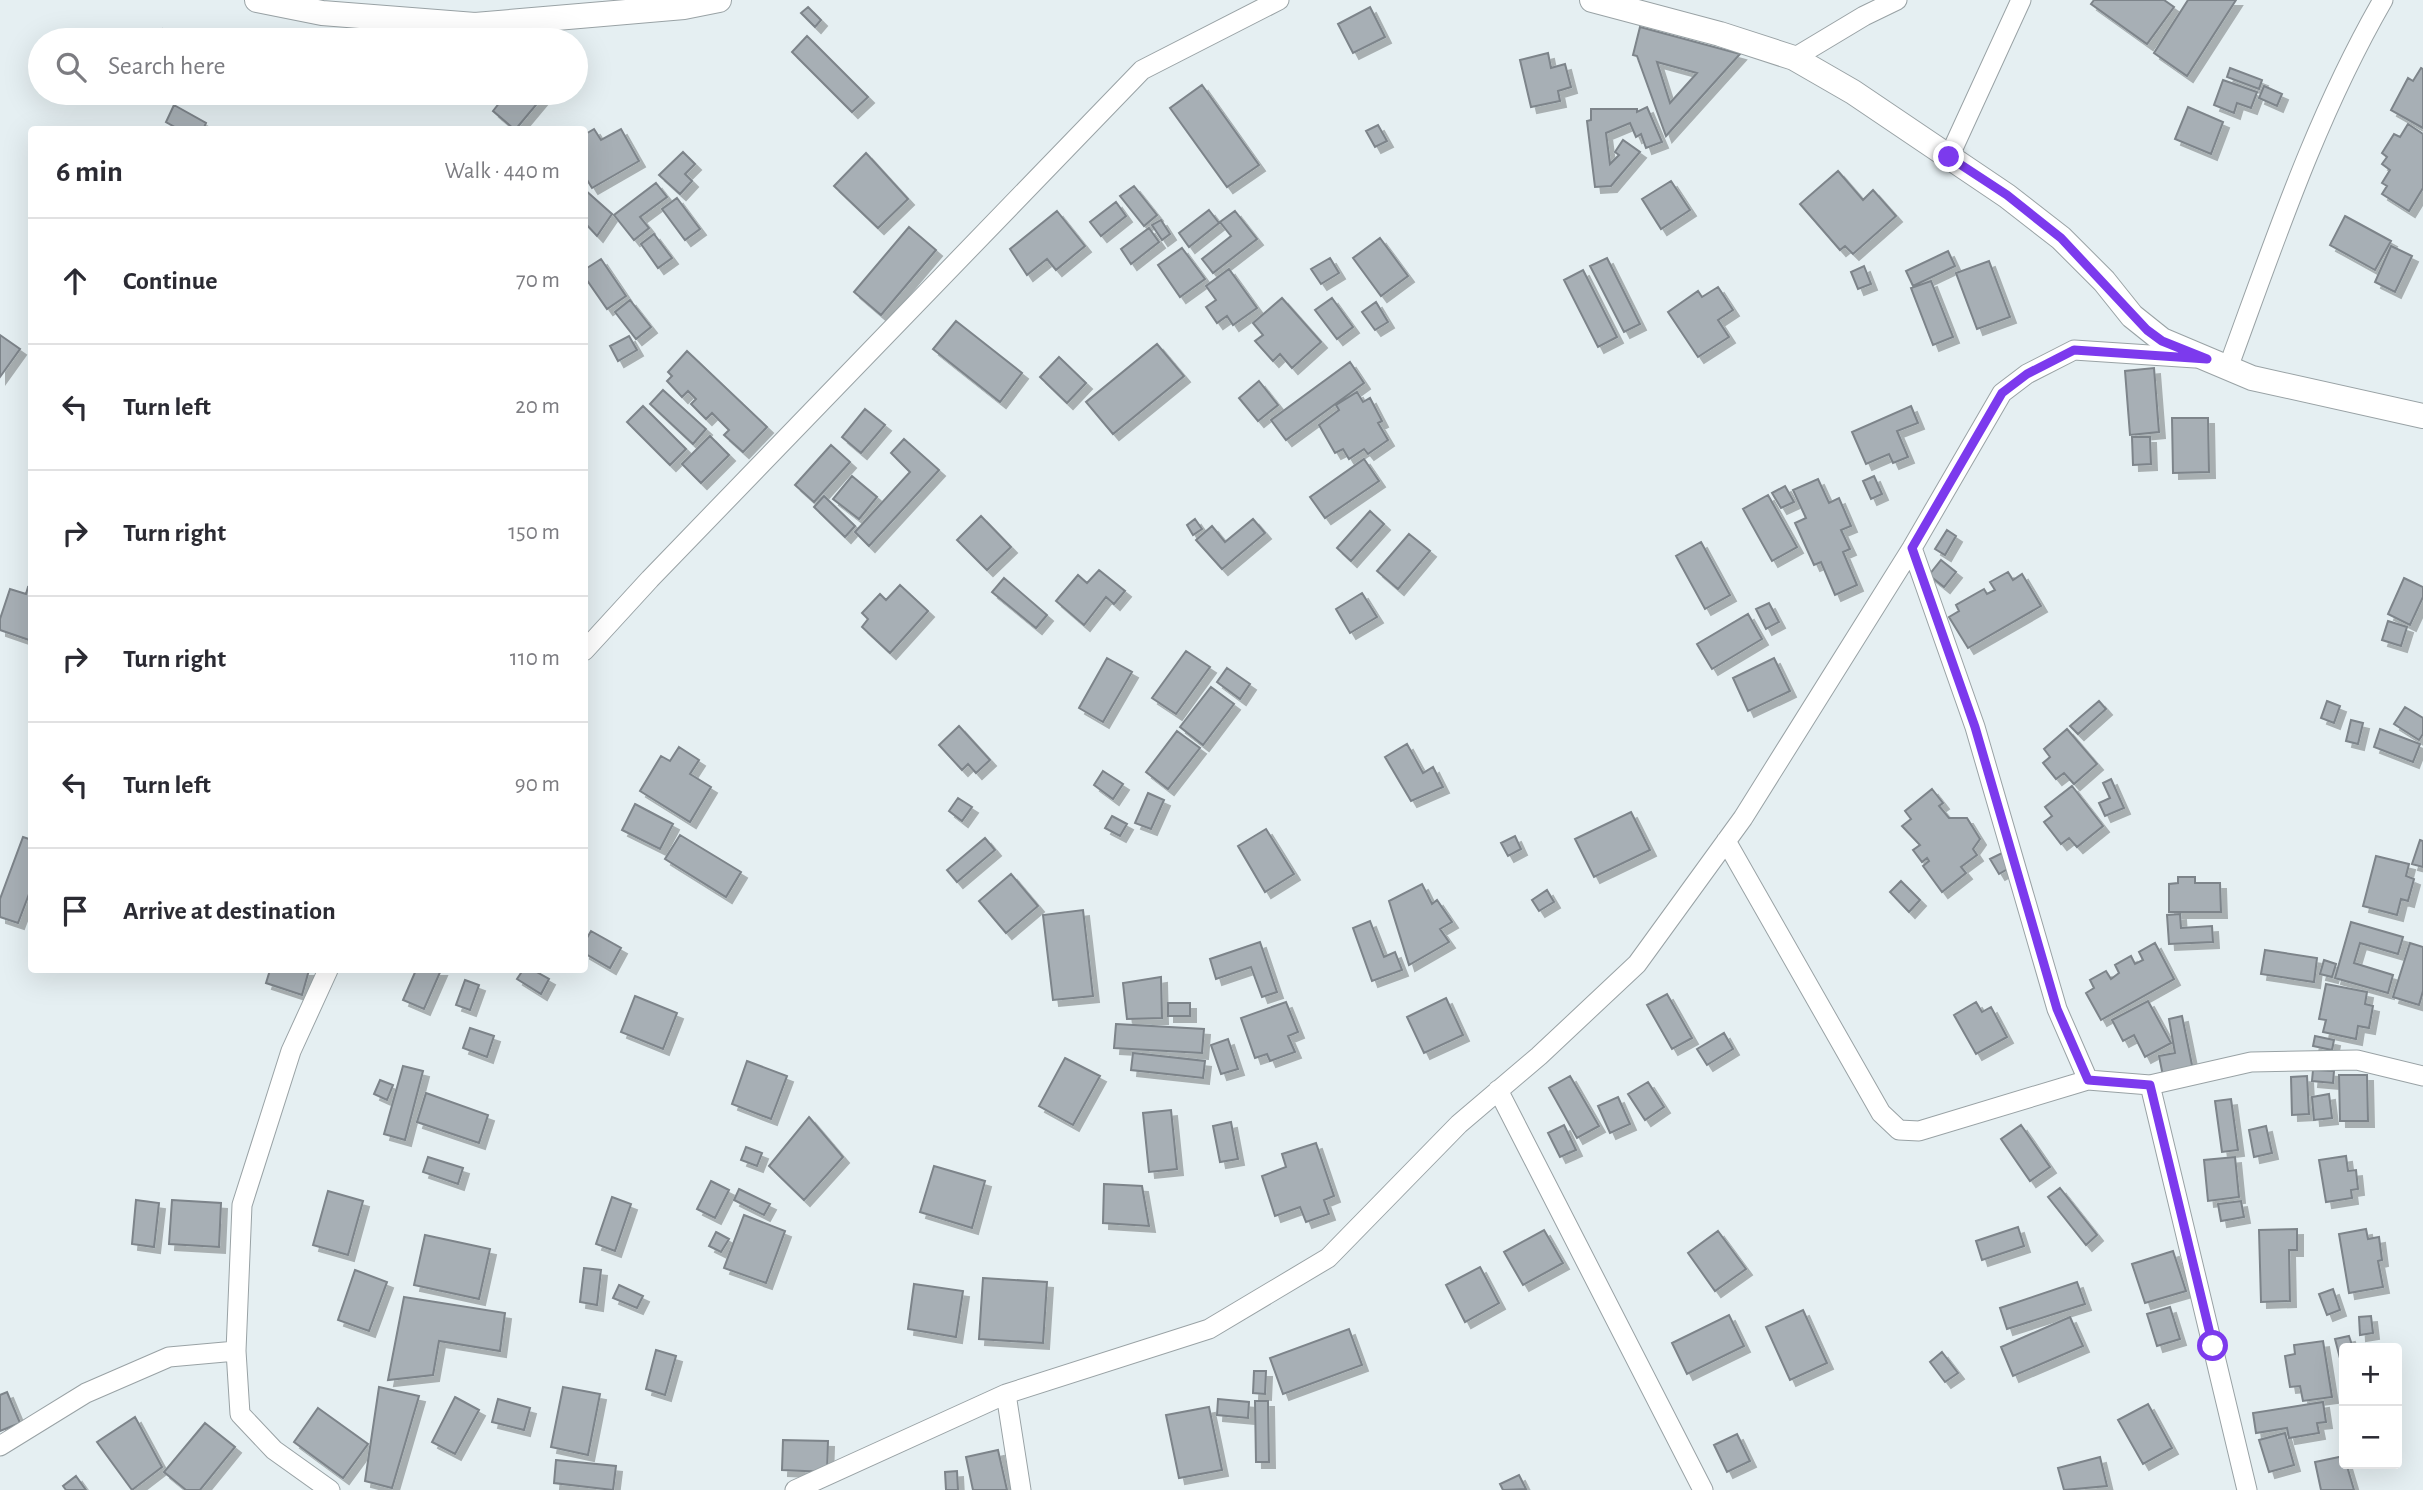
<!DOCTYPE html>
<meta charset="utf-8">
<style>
body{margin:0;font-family:"Alegreya Sans",sans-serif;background:#f2f2f3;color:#2b2b33}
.controls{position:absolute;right:21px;bottom:21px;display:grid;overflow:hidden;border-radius:7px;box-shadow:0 7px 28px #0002}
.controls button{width:63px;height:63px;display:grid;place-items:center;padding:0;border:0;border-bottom:2px solid #e1e1e2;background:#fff;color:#2b2b33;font:35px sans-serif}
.stop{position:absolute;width:21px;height:21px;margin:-16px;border:5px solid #7c3aed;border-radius:50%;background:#fff}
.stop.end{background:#7c3aed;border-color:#fff;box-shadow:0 2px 7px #0008}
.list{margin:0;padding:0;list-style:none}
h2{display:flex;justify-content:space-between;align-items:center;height:91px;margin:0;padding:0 28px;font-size:30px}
h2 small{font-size:23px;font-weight:400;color:#7c7c81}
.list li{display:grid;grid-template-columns:46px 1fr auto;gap:21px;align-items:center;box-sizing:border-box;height:126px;padding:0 28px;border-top:2px solid #e1e1e2}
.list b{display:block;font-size:26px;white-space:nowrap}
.list em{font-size:23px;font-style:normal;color:#7c7c81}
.icon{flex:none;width:38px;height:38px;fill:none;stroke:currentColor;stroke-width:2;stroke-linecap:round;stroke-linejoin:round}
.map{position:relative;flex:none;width:2423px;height:1490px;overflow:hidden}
.search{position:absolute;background:#fff;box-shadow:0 7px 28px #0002;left:28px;top:28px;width:560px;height:77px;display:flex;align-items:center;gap:18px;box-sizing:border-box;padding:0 24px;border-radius:38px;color:#7c7c81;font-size:26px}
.panel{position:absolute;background:#fff;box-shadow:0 7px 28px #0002;left:28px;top:126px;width:560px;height:847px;border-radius:7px}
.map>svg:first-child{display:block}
</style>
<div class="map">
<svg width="2423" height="1490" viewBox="0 0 2423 1490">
<defs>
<filter id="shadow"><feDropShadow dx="6" dy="6" stdDeviation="0" flood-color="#0004"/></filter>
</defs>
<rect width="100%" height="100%" fill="#e5eff2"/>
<path fill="#a7afb5" stroke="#7d848a" stroke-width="2" fill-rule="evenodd" filter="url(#shadow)" d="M2094,0H2164L2174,7L2147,44L2091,4Z
M2188,0H2236L2187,76L2154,53Z
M808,7L821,20L815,27L801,13Z
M1370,7L1385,37L1353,53L1338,24Z
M1640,27L1740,54L1666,136L1637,56L1633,55ZM1657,62L1697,73L1670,103Z
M163,29L184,40H157Z
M807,36L868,97L852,112L792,52Z
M1548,53L1551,68L1565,64L1571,87L1558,91L1560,101L1531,107L1520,60Z
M2230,68L2262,80L2259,89L2227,77Z
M2421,68L2423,69V128L2391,110L2408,78L2413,81Z
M2223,80L2257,92L2251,108L2237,103L2234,113L2214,105Z
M1202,85L1259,165L1227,187L1170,108Z
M2264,86L2282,94L2277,106L2259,98Z
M507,93H546L515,130L493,111Z
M174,105L206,123L203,130H180L166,122Z
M1647,107L1662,142L1646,148L1641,134L1636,137L1630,123L1606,133L1610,164L1619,155L1615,152L1623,140L1640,152L1611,186L1595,187L1587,121L1591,120V109H1637V112Z
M2188,107L2223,122L2211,154L2175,139Z
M2408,124L2423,134V188L2409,211L2382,194L2387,186L2382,183L2390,170L2382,164L2387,157L2382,153L2394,134L2400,137Z
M1378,125L1387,141L1375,147L1366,131Z
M594,129L601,140L621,129L639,161L592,188L584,175V135Z
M683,152L695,164L685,174L692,181L680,194L659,175Z
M866,153L908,199L878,228L834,186Z
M1838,171L1863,200L1873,190L1896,216L1853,254L1845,246L1840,250L1800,204Z
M1671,181L1690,210L1661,229L1642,199Z
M656,183L667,197L640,217L649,228L634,240L614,215Z
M1134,186L1157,215L1144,226L1120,196Z
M584,189L612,214L597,236L584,222Z
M677,198L700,229L685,240L662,209Z
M1116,202L1126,216L1101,236L1090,222Z
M1209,210L1219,223L1189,247L1179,233Z
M1057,211L1085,246L1056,270L1047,259L1027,275L1010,249Z
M1235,211L1257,239L1213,273L1202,259L1231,236L1220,222Z
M2345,216L2391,241L2375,270L2330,245Z
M1161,220L1170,234L1162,240L1152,225Z
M909,227L936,250L881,315L854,292Z
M1149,228L1159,242L1131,264L1121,249Z
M654,234L672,258L658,268L641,244Z
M1380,238L1408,276L1381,296L1353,258Z
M2391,246L2412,256L2395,292L2375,282Z
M1182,248L1205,279L1180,297L1158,265Z
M1948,251L1955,266L1913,286L1906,271Z
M1330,258L1339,273L1321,284L1311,269Z
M1607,258L1640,324L1624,332L1590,266Z
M601,259L626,296L607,309L584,276V270Z
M1989,261L2010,317L1977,329L1956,273Z
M1864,266L1871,284L1858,289L1851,272Z
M1229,269L1257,308L1233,325L1227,316L1217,323L1206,307L1216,300L1206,286Z
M1583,270L1617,337L1598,347L1564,280Z
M1931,281L1953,337L1933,345L1911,288Z
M1718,287L1733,310L1718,320L1729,337L1698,357L1668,312L1698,291L1702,297Z
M1282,298L1321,342L1292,368L1280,354L1273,361L1255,341L1263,335L1253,323Z
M1332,298L1353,327L1337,339L1315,310Z
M630,300L651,327L636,339L615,312Z
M1376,302L1388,322L1375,330L1362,312Z
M956,321L1022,373L1000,402L933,349Z
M0,335L20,349L0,377Z
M629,336L637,350L618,361L610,346Z
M1157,344L1184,376L1113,434L1086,402Z
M687,351L767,427L743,452L724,435L729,430L712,413L706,419L691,404L696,399L688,391L682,397L667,381L672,376L668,372Z
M1059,357L1086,383L1067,403L1040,377Z
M1350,362L1364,383L1286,440L1271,420Z
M2154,368L2159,432L2130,435L2125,371Z
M1259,381L1278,405L1258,421L1239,398Z
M663,390L706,429L693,444L650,404Z
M1357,392L1363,402L1370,398L1382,421L1378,423L1388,440L1368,454L1364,449L1349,459L1343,449L1335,453L1319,425L1339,410L1336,405Z
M643,406L686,449L670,465L627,422Z
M1911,406L1918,423L1897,431L1908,457L1893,463L1889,454L1866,464L1852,432Z
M865,409L885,425L861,453L842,437Z
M2172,418H2208L2209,472L2173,473Z
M710,436L729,455L701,483L682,464Z
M2132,437H2150L2151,464L2133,465Z
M904,439L939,470L869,546L855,532L910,472L891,453Z
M831,445L850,462L814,502L795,485Z
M1364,459L1379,481L1325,518L1310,497Z
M852,476L877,497L859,519L833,499Z
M1874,476L1882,494L1871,499L1863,481Z
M1818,479L1829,503L1839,498L1851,526L1841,530L1850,549L1843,552L1857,585L1835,595L1821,562L1814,565L1795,523L1806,518L1793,490Z
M1785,486L1794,502L1781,508L1772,493Z
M1768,495L1797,547L1772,561L1743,509Z
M824,496L855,526L845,537L814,507Z
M1370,511L1384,524L1351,561L1337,548Z
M981,516L1011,547L987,570L957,540Z
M1195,519L1202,529L1193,535L1187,525Z
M1253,519L1265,533L1222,569L1196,540L1212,526L1225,542Z
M1947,530L1956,536L1945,555L1935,549Z
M1409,534L1430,551L1398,589L1377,571Z
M1701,542L1730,595L1705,609L1676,556Z
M1941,560L1956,572L1944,587L1929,575Z
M1099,570L1125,591L1114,604L1106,597L1084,625L1056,601L1078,575L1087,583Z
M2008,572L2013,580L2022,574L2041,606L1968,648L1949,617L1959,611L1956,605L1984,589L1987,594L1995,590L1990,582Z
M1004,578L1047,615L1036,628L992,592Z
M2404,578L2423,587V597L2410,625L2388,614Z
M900,585L928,611L890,653L862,627L868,619L862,613L880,594L886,600Z
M28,587L32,588V641L0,630V619L10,589L26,594Z
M1362,593L1377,617L1350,633L1336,609Z
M1769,603L1779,622L1766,629L1756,609Z
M1748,614L1762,639L1712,669L1697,644Z
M2388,621L2407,627L2401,646L2382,640Z
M1186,651L1210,667L1176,714L1152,698Z
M1107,658L1132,672L1103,722L1079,708Z
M1774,658L1790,691L1748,711L1733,678Z
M1227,668L1250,684L1240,699L1217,682Z
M1211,687L1234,704L1203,745L1180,727Z
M2099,701L2106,709L2078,734L2070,726Z
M2327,701L2340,706L2334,723L2321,718Z
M2405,707L2423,718V734L2419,740L2394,724Z
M2351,720L2363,723L2358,744L2346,741Z
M959,726L990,760L976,773L968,764L962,770L939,745Z
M2067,729L2097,764L2074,784L2064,773L2056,779L2043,763L2050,757L2044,749Z
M2380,729L2420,744L2413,762L2374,747Z
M1177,731L1200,748L1168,789L1146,772Z
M1407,744L1423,773L1433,767L1443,787L1411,801L1385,757Z
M679,747L699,760L690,774L711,787L690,822L640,791L661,756L670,761Z
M1103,771L1123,784L1113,799L1094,785Z
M2111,779L2124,808L2105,816L2099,803L2110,798L2103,783Z
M2072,786L2103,826L2077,847L2069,838L2061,844L2044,822L2052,816L2045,807Z
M1932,789L1943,803L1939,806L1949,818H1967L1980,839L1973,849L1977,855L1961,867L1966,873L1942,892L1923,866L1929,861L1927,858L1922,862L1913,850L1920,845L1902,826L1911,819L1905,811Z
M1148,793L1164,800L1151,829L1135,823Z
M958,798L972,807L962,821L949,811Z
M635,804L673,824L660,849L622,830Z
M1631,812L1650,850L1594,877L1575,839Z
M1112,816L1127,824L1120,836L1105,828Z
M1266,829L1294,874L1265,892L1238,846Z
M680,835L741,872L726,897L665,859Z
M1515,836L1521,849L1508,856L1501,843Z
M23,837L32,840V886L18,923L0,917V899Z
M985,838L995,850L957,882L947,870Z
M2420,840L2423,841V867L2412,864Z
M2004,852L2011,867L1999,874L1990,859Z
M2376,856L2409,864L2406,876L2414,879L2408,901L2401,899L2397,915L2363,906Z
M1011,874L1038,906L1006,933L979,901Z
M2178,877H2195V883H2220L2221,912H2169V884L2178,883Z
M1901,881L1920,900L1909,912L1890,892Z
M1422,884L1432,904L1437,900L1452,922L1440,929L1449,942L1409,965L1389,901Z
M1547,890L1554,902L1539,911L1532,900Z
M1083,910L1093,996L1053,1000L1043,915Z
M2180,914L2181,928L2212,926L2213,942L2169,944L2167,915Z
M1370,921L1384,957L1395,952L1402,970L1372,981L1353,928Z
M2351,922L2403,937L2398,954L2360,943L2354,963L2393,975L2388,993L2335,978Z
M591,931L621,948L610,968L584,953V943Z
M1260,942L1277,992L1262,997L1251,967L1216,979L1210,959Z
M2155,943L2174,979L2101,1020L2086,993L2094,988L2090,980L2106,971L2111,979L2119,973L2115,965L2131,956L2135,964L2143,960L2139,952Z
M2410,943L2423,947V991L2419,1005L2393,997Z
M2265,950L2317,958L2314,982L2261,974Z
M2324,960L2336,964L2332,977L2320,974Z
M270,970H309L302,995L266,983Z
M416,970H441L424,1009L403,1000Z
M523,970H533L549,979L541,994L517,979Z
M1161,977L1162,1018L1127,1019L1123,983Z
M465,980L479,985L470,1010L456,1005Z
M2326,984L2367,992L2365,1004L2373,1006L2369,1028L2358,1026L2356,1039L2323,1032L2326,1020L2319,1019Z
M1667,994L1692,1038L1672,1049L1647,1005Z
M635,996L677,1013L663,1049L621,1032Z
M1446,998L1463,1035L1424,1053L1407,1017Z
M2148,1001L2171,1043L2145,1057L2134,1035L2123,1041L2112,1020Z
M1286,1002L1298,1032L1288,1036L1295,1052L1270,1061L1267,1054L1255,1058L1241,1018Z
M1976,1002L1982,1012L1991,1007L2007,1037L1976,1054L1954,1015Z
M1168,1003H1190V1016H1168Z
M2182,1016L2193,1070L2163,1076L2159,1056L2175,1053L2169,1019Z
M1116,1024L1204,1029L1202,1053L1114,1048Z
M470,1028L494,1036L487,1057L463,1048Z
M1724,1033L1733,1049L1707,1065L1697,1049Z
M2315,1036L2334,1040L2332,1050L2313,1046Z
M1228,1039L1238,1069L1221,1074L1211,1045Z
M1133,1053L1205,1061L1203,1078L1131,1070Z
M1065,1058L1100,1076L1073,1125L1039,1106Z
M747,1061L787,1076L771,1119L732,1104Z
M403,1066L423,1071L405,1140L384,1134Z
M2313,1070L2334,1071L2333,1083L2312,1081Z
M2339,1075H2367L2368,1121H2340Z
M1570,1076L1599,1126L1577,1138L1549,1088Z
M2307,1076L2309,1114L2292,1115L2291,1077Z
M380,1080L393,1085L387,1100L374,1094Z
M1648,1082L1664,1107L1645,1120L1628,1094Z
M426,1093L488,1115L479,1143L417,1122Z
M2329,1094L2332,1118L2314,1120L2312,1097Z
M1618,1097L1630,1124L1610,1133L1598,1106Z
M2231,1099L2238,1150L2222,1152L2215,1101Z
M1171,1110L1177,1169L1149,1172L1143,1113Z
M809,1117L843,1157L804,1200L769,1166Z
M1231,1122L1238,1159L1220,1162L1213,1126Z
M1564,1125L1576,1150L1560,1157L1548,1133Z
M2021,1125L2050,1167L2030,1181L2001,1139Z
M2266,1126L2272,1153L2254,1157L2249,1130Z
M1316,1143L1334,1196L1324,1200L1329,1214L1306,1222L1300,1207L1275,1216L1262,1176L1286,1167L1282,1154Z
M746,1147L762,1153L757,1166L741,1160Z
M2346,1156L2348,1171L2356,1170L2358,1189L2351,1190L2352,1198L2326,1202L2319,1160Z
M428,1157L463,1168L458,1184L423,1172Z
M2235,1157L2239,1197L2208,1201L2204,1160Z
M934,1166L985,1181L972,1228L920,1212Z
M711,1181L729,1190L715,1218L697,1209Z
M1104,1184L1142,1186L1149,1226L1103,1223Z
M2060,1188L2097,1235L2086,1245L2048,1197Z
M739,1189L770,1204L764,1215L734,1200Z
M328,1191L363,1201L348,1255L313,1245Z
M612,1197L631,1204L615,1251L596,1244Z
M136,1200L159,1203L154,1247L132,1244Z
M172,1200L221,1203L219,1247L169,1244Z
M2241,1201L2244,1217L2221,1221L2218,1204Z
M744,1215L785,1231L766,1283L724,1268Z
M2018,1227L2024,1246L1982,1260L1976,1241Z
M2297,1229V1250H2289L2290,1301L2261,1302L2259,1230Z
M2366,1229L2368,1239L2379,1237L2382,1260L2378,1261L2383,1287L2349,1293L2339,1234Z
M1544,1230L1563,1263L1523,1285L1504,1252Z
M1718,1231L1746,1269L1715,1291L1688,1253Z
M716,1232L729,1239L721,1252L709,1246Z
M425,1235L490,1249L479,1299L414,1285Z
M2173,1251L2186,1291L2145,1303L2132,1264Z
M1480,1267L1499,1303L1465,1322L1446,1285Z
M584,1268L601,1270L597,1305L580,1302Z
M355,1270L387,1282L369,1331L338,1320Z
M983,1278L1047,1282L1043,1343L979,1339Z
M2077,1282L2085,1304L2007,1329L2000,1308Z
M914,1284L963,1291L956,1337L908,1329Z
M619,1285L643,1296L637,1308L613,1298Z
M2333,1289L2340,1310L2327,1315L2319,1294Z
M404,1297L505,1313L500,1351L439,1341L433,1375L388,1380Z
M2170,1307L2180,1339L2157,1346L2147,1314Z
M1803,1310L1827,1363L1790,1380L1766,1327Z
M1729,1315L1744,1346L1687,1374L1672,1343Z
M2371,1316L2373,1333L2360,1335L2359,1317Z
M2070,1317L2083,1346L2013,1376L2001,1347Z
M1349,1329L1362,1365L1283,1394L1270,1358Z
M2349,1336L2353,1348H2344L2342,1366L2335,1339Z
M2323,1341L2332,1397L2303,1401L2300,1386L2290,1387L2285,1356L2295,1354L2294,1345Z
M656,1350L676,1356L665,1395L646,1389Z
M1942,1352L1958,1373L1945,1382L1930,1362Z
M1254,1371H1266L1265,1394L1253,1393Z
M379,1387L419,1396L392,1488L365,1481Z
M563,1387L600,1394L588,1455L551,1447Z
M7,1392L20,1423L0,1431V1395Z
M455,1397L479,1410L455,1454L432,1442Z
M498,1399L530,1408L524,1430L492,1422Z
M1218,1399L1249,1402L1248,1418L1217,1415Z
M1255,1401H1268L1269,1462H1256Z
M2323,1402L2326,1422L2317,1423L2319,1433L2289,1438L2287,1428L2256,1433L2253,1413Z
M2148,1404L2172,1448L2143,1464L2118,1420Z
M1209,1407L1222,1470L1179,1478L1166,1415Z
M318,1408L368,1444L343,1478L294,1442Z
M135,1417L162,1467L132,1490L97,1442Z
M205,1423L235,1447L200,1490H186L164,1472Z
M2285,1433L2294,1465L2269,1472L2259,1440Z
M1737,1434L1750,1461L1727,1472L1714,1445Z
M783,1440L828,1441L827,1472L782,1470Z
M998,1450L1007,1490H973L966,1457Z
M2344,1456L2354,1490H2321L2315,1462Z
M2100,1457L2107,1486L2064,1490L2058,1468Z
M556,1460L616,1466L613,1490L554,1483Z
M957,1471L958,1490H946L945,1472Z
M1519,1475L1526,1489L1503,1490L1500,1484Z
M76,1476L86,1490H66L63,1486Z"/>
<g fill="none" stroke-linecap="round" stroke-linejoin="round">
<g stroke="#99a2a5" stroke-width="21">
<path id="minor" d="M1794,58L1864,16L1897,0
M1949,157L2021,0
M2228,368C2274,243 2316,116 2383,0
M1912,548L1975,727L2057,1009L2088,1080L2150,1085L2247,1490
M584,651L650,579L1142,70L1279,0
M1726,841L1881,1113L1899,1130L1919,1131L2088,1080
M328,970L291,1051L242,1205L236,1351L240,1414L274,1450L330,1490
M2150,1085L2251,1062L2357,1060L2423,1076
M1498,1090L1703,1490
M1006,1394L1021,1490
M0,1446L86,1393L169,1357L236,1351
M795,1490L1006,1394L1209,1329L1328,1258L1459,1124L1539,1056L1637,964L1743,818L1912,548L2002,393L2027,374L2074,350L2195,358"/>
</g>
<g stroke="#99a2a5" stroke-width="26">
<path id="tertiary" d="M257,0L322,13L475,25L684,7L719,0
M1592,0L1720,34L1794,58L1853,92L2007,196L2061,238L2104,281L2132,316L2162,340L2252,378L2423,416"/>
</g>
<use href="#minor" stroke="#fff" stroke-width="19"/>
<use href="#tertiary" stroke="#fff" stroke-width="24"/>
</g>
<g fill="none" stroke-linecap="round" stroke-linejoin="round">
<path stroke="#7c3aed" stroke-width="9" d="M1949,157L2007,195L2061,238L2147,330L2162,341L2207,359L2074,350L2027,374L2002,393L1912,548L1975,727L2057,1009L2088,1080L2150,1085L2213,1346"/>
</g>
</svg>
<div class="controls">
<button>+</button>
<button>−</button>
</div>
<div class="stop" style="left:2213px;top:1346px"></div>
<div class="stop end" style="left:1949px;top:157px"></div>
<div class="search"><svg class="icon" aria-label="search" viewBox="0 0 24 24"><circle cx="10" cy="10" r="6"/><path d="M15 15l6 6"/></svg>Search here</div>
<section class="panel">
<h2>6 min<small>Walk · 440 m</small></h2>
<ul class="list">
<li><svg class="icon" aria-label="ahead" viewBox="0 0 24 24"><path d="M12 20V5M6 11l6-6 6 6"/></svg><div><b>Continue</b></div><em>70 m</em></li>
<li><svg class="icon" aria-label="left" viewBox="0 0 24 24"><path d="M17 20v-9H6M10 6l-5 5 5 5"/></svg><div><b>Turn left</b></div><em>20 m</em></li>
<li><svg class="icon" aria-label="right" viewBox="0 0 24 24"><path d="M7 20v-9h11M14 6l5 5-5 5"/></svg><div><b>Turn right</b></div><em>150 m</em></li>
<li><svg class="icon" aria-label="right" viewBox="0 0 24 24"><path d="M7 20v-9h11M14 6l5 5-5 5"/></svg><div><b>Turn right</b></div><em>110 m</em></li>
<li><svg class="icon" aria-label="left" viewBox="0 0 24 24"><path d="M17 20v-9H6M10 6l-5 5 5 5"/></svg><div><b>Turn left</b></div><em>90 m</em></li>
<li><svg class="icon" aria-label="arrive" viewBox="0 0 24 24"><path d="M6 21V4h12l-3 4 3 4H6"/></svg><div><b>Arrive at destination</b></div></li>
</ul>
</section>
</div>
